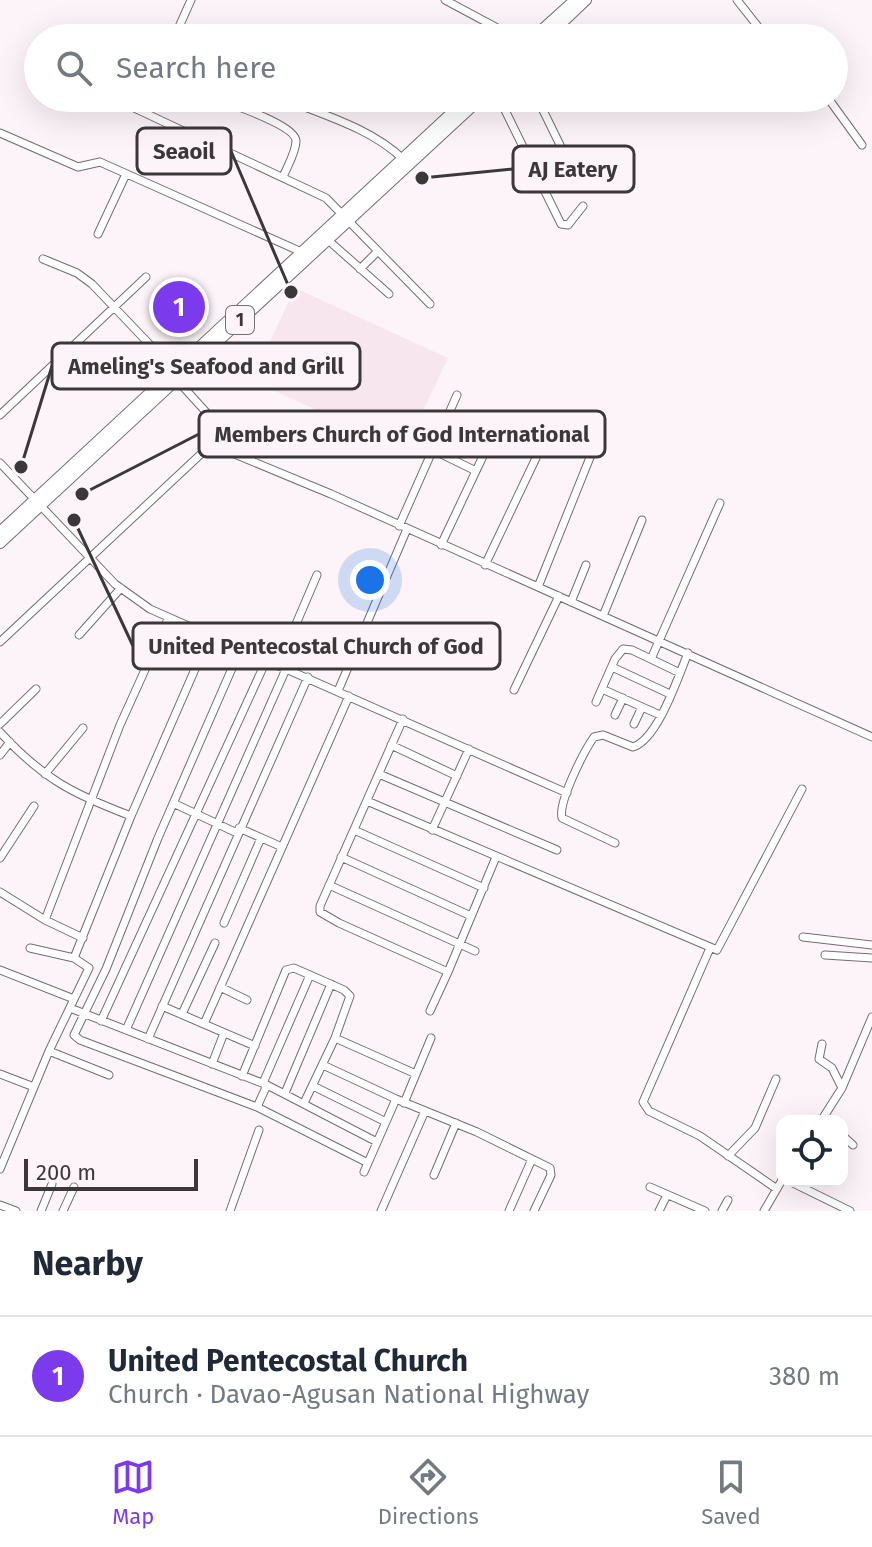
<!DOCTYPE html>
<meta charset="utf-8">
<style>
body{margin:0;font-family:"Fira Sans",sans-serif;background:#f6f6f7;color:#1f2937}
.controls{position:absolute;right:24px;bottom:24px;display:grid;overflow:hidden;border-radius:16px;box-shadow:0 8px 32px #0002}
.controls button{width:72px;height:72px;display:grid;place-items:center;padding:0;border:0;border-bottom:2px solid #e0e1e3;background:#fff;color:#1f2937;font:40px sans-serif}
.scale{position:absolute;left:24px;bottom:20px;width:174px;box-sizing:border-box;padding-left:8px;border:4px solid #3c383a;border-top:0;font-size:22px;line-height:28px;white-space:nowrap;color:#3c383a;-webkit-text-stroke:6px #fcf4f8;paint-order:stroke}
.you{position:absolute;left:370px;top:580px;width:28px;height:28px;margin:-20px;border:6px solid #fff;border-radius:50%;background:#1a73e8;box-shadow:0 0 0 12px #1a73e833}
.badge{display:grid;place-items:center;width:52px;height:52px;border-radius:50%;background:#7c3aed;color:#fff;font-size:26px;font-weight:700}
.pin{position:absolute;translate:-50% -50%;border:4px solid #fff;box-shadow:0 2px 8px #0006}
.list{margin:0;padding:0;list-style:none}
h2{display:flex;justify-content:space-between;align-items:center;height:104px;margin:0;padding:0 32px;font-size:34px}
h2 small{font-size:26px;font-weight:400;color:#747a83}
.list li{display:grid;grid-template-columns:52px 1fr auto;gap:24px;align-items:center;box-sizing:border-box;height:120px;padding:0 32px;border-top:2px solid #e0e1e3}
.list b{display:block;font-size:30px;white-space:nowrap}
.list p{margin:0;font-size:26px;white-space:nowrap;color:#747a83}
.list em{font-size:26px;font-style:normal;color:#747a83}
.icon{flex:none;width:44px;height:44px;fill:none;stroke:currentColor;stroke-width:2;stroke-linecap:round;stroke-linejoin:round}
.map{position:relative;flex:none;width:872px;height:1211px;overflow:hidden}
.search{position:absolute;background:#fff;box-shadow:0 8px 32px #0002;left:24px;right:24px;top:24px;height:88px;display:flex;align-items:center;gap:20px;box-sizing:border-box;padding:0 28px;border-radius:44px;color:#747a83;font-size:30px}
.sheet{height:224px;background:#fff}
nav{display:flex;justify-content:space-around;align-items:center;box-sizing:border-box;height:112px;border-top:2px solid #e0e1e3;background:#fff;font-size:22px;color:#747a83}
nav a{display:grid;justify-items:center;gap:4px}
nav .on{color:#7c3aed}
.map>svg:first-child{display:block}
</style>
<div class="map">
<svg width="872" height="1211" viewBox="0 0 872 1211">
<rect width="100%" height="100%" fill="#fcf4f8"/>
<path fill="#f7e6ee" d="M295,288L448,358L404,451L252,380Z"/>
<g fill="none" stroke-linecap="round" stroke-linejoin="round">
<g stroke="#756d71" stroke-width="9">
<path id="minor" d="M445,0L516,38
M737,0L767,38
M174,38L191,0
M113,98L326,198L430,304
M215,98C230,104 296,125 296,141C296,152 287,167 283,177
M282,98C323,115 371,128 403,159
M499,98L561,224L568,225L583,206
M537,98L562,149
M828,98L862,145
M0,133L78,167L100,162L306,254
M98,234L126,174
M328,240L389,294
M43,259L77,273L92,284L174,370
M360,269L378,251
M0,415L146,277
M217,439L221,447L225,450L331,494L872,737
M433,450L476,471
M0,463L115,584L150,609L567,793
M399,526L457,395
M441,545L493,435
M485,565L536,458
M538,587L597,440
M571,602L586,565
M603,616L642,520
M79,635L121,588
M0,642L217,439L219,431L216,423L176,379
M240,650L158,838L106,969L74,1035L80,1040L257,1107L368,1163
M651,659L720,503
M278,666L317,575
M612,667L670,694
M602,689L660,715
M514,690L559,596
M338,691L407,529
M596,702L615,659L623,649L632,650L680,673
M615,715L623,698
M403,719L320,906V912L339,923L448,972L496,857
M0,724L36,689
M634,724L642,707
M0,732C43,779 73,794 131,816
M391,745L457,776
M0,755L10,742
M45,774L83,728
M379,774L557,850
M367,801L717,950L802,789
M173,803L237,833
M239,828L282,847
M354,830L484,888
M432,830L469,749
M615,843L562,818C558,802 584,751 594,737L603,735L633,747C658,739 678,677 688,653
M341,857L471,916
M0,858L34,806
M329,885L475,951
M0,892L45,920L83,938
M45,920L120,725L168,619
M224,923L261,838
M803,937L872,945
M710,948L643,1102L649,1111L700,1136L777,1189
M825,955L872,958
M74,958L131,816L209,637
M0,970L74,999
M220,987L247,1000
M162,1006L255,1046
M70,1008L267,1085L377,1142
M430,1011L448,972
M182,1014L215,943
M101,1021L266,661
M204,1024L349,696
M126,1030L286,669
M335,1038L416,1074
M148,1039L308,677
M822,1044L819,1059L832,1068L842,1088
M49,1051L109,1075
M212,1064L224,1033
M323,1065L396,1099L477,1132L550,1168L551,1175L534,1211
M0,1074L34,1087
M242,1076L286,970L294,968L344,990L350,996L335,1038L304,1103
M263,1083L310,975
M313,1086L386,1122
M285,1093L331,984
M404,1103L431,1038
M257,1107L267,1085
M821,1121L842,1088L872,1017
M842,1135L853,1145
M728,1156L755,1128L776,1079
M0,1169L49,1051L89,968L74,958L30,948
M364,1172L396,1099
M434,1175L456,1123
M789,1181L850,1211
M650,1187L705,1211
M0,1205L16,1211
M41,1211L52,1184
M63,1211L74,1187
M230,1211L259,1130
M381,1211L425,1111
M509,1211L532,1159
M659,1211L667,1195
M722,1211L728,1200
M764,1211L782,1180"/>
</g>
<g stroke="#756d71" stroke-width="12">
<path id="highway" d="M533,38L575,0
M546,38L586,0
M0,532L468,98
M0,543L481,98"/>
</g>
<use href="#minor" stroke="#fff" stroke-width="7"/>
<use href="#highway" stroke="#fff" stroke-width="10"/>
</g>
<g text-anchor="middle" dominant-baseline="central" stroke-width="6" stroke-linejoin="round" paint-order="stroke">
<rect fill="#fcf4f8" stroke="#767073" stroke-width="2" x="226" y="306" width="28" height="28" rx="6"/>
<g font-size="18" font-weight="bold" fill="#3c383a">
<text x="240" y="320">1</text>
</g>
</g>
<path fill="none" stroke="#3c383a" stroke-width="3" d="M291 292L231 151M422 178L513 169M21 467L52 366M82 494L199 434M74 520L133 646"/>
<g fill="#3c383a" stroke="#fcf4f8" stroke-width="3">
<circle cx="291" cy="292" r="8"/>
<circle cx="422" cy="178" r="8"/>
<circle cx="21" cy="467" r="8"/>
<circle cx="82" cy="494" r="8"/>
<circle cx="74" cy="520" r="8"/>
</g>
<g fill="#fcf4f8" stroke="#3c383a" stroke-width="3">
<rect x="137" y="128" width="94" height="46" rx="8"/>
<rect x="513" y="146" width="121" height="46" rx="8"/>
<rect x="52" y="343" width="308" height="46" rx="8"/>
<rect x="199" y="411" width="406" height="46" rx="8"/>
<rect x="133" y="623" width="367" height="46" rx="8"/>
</g>
<g font-size="22" text-anchor="middle" font-weight="bold" fill="#3c383a">
<text x="184" y="159">Seaoil</text>
<text x="573" y="177">AJ Eatery</text>
<text x="206" y="374">Ameling's Seafood and Grill</text>
<text x="402" y="442">Members Church of God International</text>
<text x="316" y="654">United Pentecostal Church of God</text>
</g>
</svg>
<div class="controls">
<button><svg class="icon" aria-label="locate" viewBox="0 0 24 24"><circle cx="12" cy="12" r="6"/><path d="M12 2v4M12 18v4M2 12h4M18 12h4"/></svg></button>
</div>
<div class="scale">200 m</div>
<div class="you"></div>
<div class="pin badge" style="left:179px;top:307px">1</div>
<div class="search"><svg class="icon" aria-label="search" viewBox="0 0 24 24"><circle cx="10" cy="10" r="6"/><path d="M15 15l6 6"/></svg>Search here</div>
</div>
<section class="sheet">
<h2>Nearby<small></small></h2>
<ul class="list">
<li><span class="badge">1</span><div><b>United Pentecostal Church</b><p>Church · Davao-Agusan National Highway</p></div><em>380 m</em></li>
</ul>
</section>
<nav>
<a class="on"><svg class="icon" aria-label="map" viewBox="0 0 24 24"><path d="M3 6l6-2 6 2 6-2v14l-6 2-6-2-6 2zM9 4v14M15 6v14"/></svg>Map</a>
<a><svg class="icon" aria-label="directions" viewBox="0 0 24 24"><path d="M12 3l9 9-9 9-9-9zM9 14v-3h6M13 9l2 2-2 2"/></svg>Directions</a>
<a><svg class="icon" aria-label="saved" viewBox="0 0 24 24"><path d="M7 4h10v16l-5-4-5 4z"/></svg>Saved</a>
</nav>
